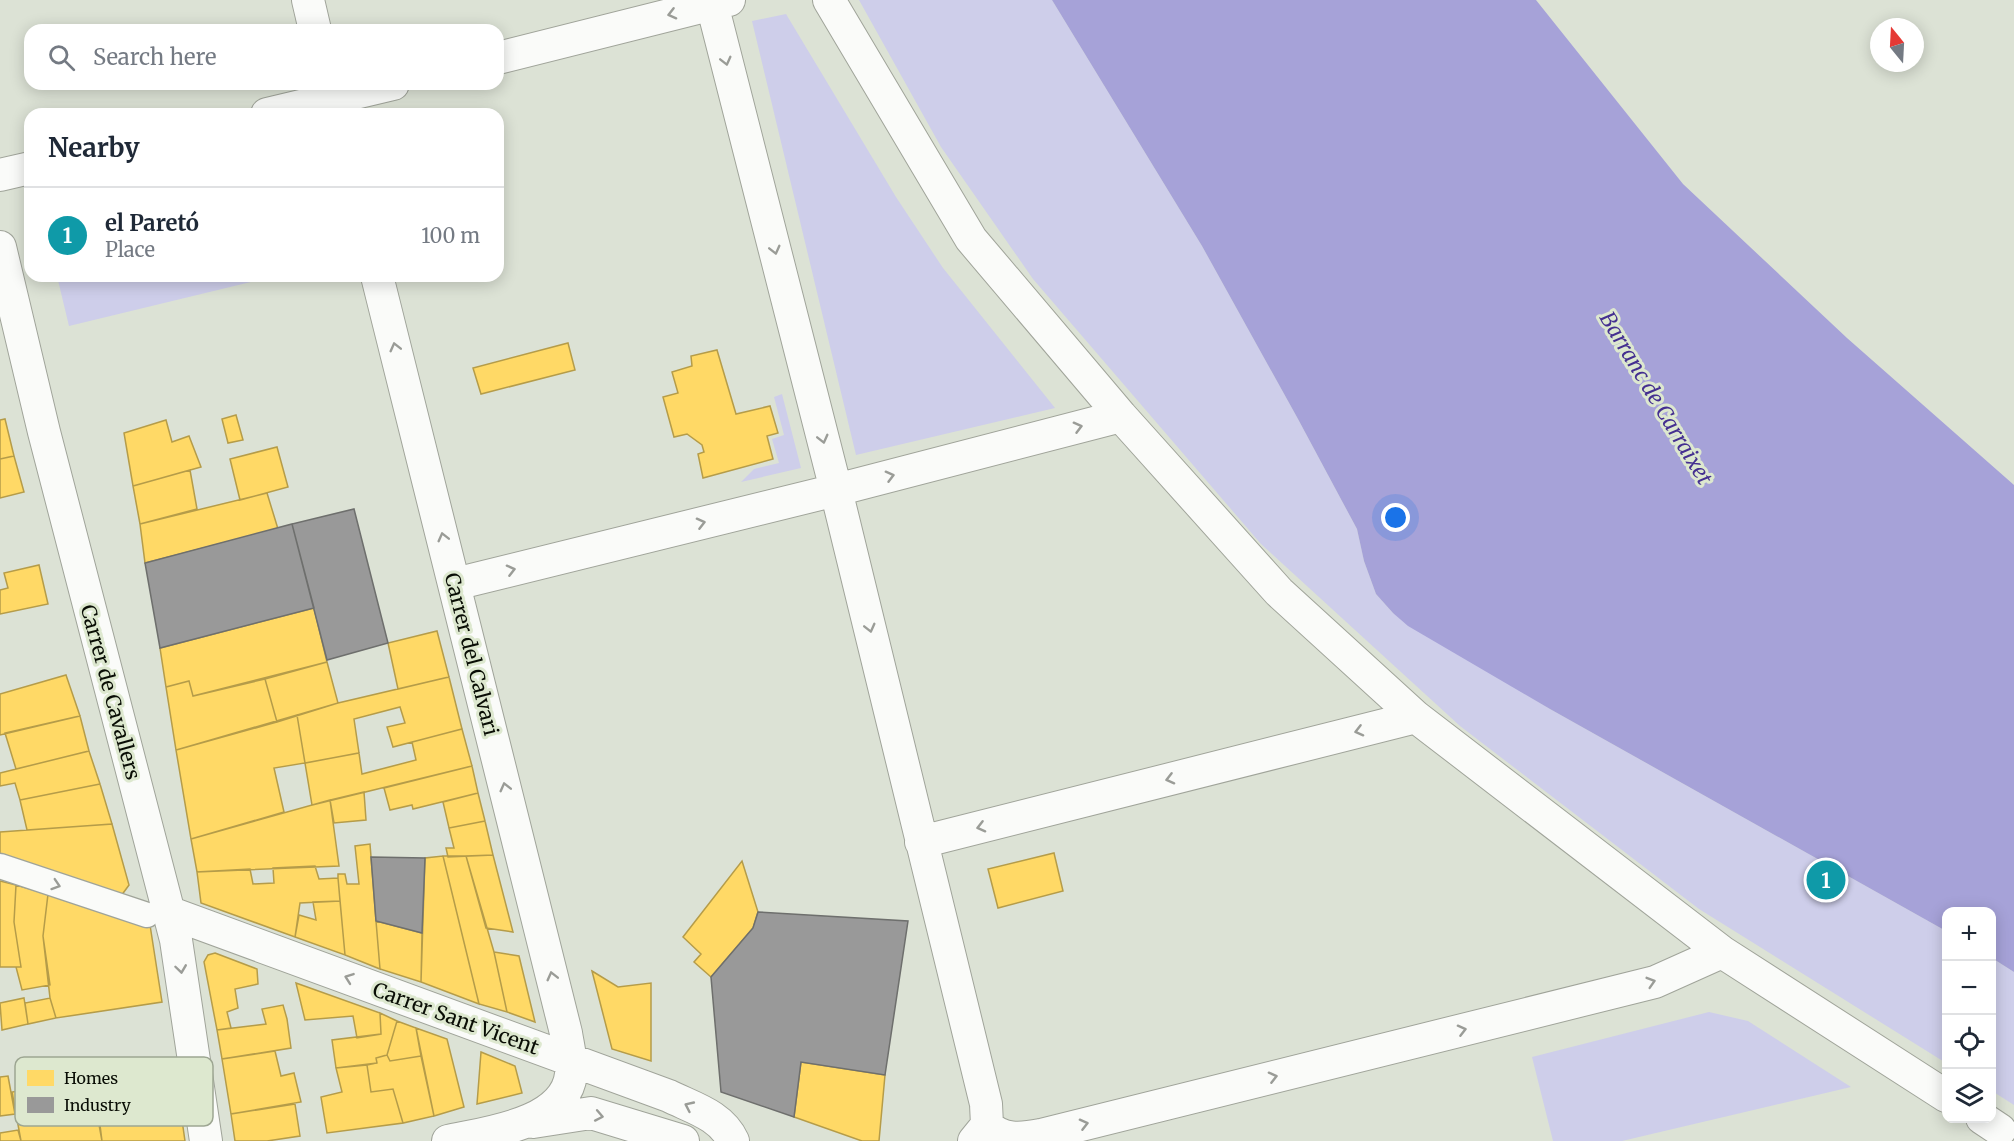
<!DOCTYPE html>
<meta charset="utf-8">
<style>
body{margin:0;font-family:Merriweather,serif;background:#f6f6f7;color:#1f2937}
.controls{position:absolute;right:18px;bottom:18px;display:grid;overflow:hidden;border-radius:12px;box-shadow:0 3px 15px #0003}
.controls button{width:54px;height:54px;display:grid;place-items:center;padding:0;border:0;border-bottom:2px solid #e0e1e3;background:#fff;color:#1f2937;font:30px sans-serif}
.compass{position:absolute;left:1870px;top:18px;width:54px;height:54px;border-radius:50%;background:#fff;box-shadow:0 3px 15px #0003;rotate:342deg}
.you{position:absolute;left:1396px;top:518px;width:21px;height:21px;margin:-15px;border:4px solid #fff;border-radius:50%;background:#1a73e8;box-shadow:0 0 0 9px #1a73e833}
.badge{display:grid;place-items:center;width:39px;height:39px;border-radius:50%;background:#d93025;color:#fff;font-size:20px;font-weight:700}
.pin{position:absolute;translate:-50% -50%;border:3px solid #fff;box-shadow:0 2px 6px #0006}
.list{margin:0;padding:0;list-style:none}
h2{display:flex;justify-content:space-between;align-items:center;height:78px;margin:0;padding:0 24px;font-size:26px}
h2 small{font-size:20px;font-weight:400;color:#747a83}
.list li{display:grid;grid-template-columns:39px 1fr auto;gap:18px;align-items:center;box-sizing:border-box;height:96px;padding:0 24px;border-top:2px solid #e0e1e3}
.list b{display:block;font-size:22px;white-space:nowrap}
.list p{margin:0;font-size:20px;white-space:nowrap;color:#747a83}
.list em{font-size:20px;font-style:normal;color:#747a83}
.icon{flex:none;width:33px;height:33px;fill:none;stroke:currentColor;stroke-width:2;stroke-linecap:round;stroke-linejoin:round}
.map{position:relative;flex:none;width:2014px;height:1141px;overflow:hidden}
.search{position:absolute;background:#fff;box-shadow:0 3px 15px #0003;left:24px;top:24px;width:480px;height:66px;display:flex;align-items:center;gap:15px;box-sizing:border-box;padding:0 21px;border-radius:18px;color:#747a83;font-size:22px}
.panel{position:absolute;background:#fff;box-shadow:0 3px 15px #0003;left:24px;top:108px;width:480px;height:174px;border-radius:18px}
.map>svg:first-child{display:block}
</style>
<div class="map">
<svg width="2014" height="1141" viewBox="0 0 2014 1141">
<rect width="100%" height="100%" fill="#dce2d5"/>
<path fill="#ceceea" d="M859,0H1052L1202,246L1298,419L1357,529L1364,561L1376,594L1393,613L1550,709L1946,931V1063L1699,909L1460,726L1261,544L1033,279L941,147Z
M786,14L896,197L943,268L1055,408L856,455L752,21Z
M57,276H276L69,326Z
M782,394L801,468L741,482L754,469L779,463L772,439L784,435L774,397Z
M1992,958L2014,972V1105L1992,1091Z
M1709,1012L1748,1021L1851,1087L1622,1141H1553L1532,1057Z"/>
<path fill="#a6a2d8" d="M1052,0H1536L1683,184L1847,338L2014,485V972L1992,958V912H1946V931L1550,709L1408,626L1393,613L1376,594L1364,561L1357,529L1298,419L1202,246Z"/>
<path fill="#ffd966" stroke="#b59c49" stroke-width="1.5" d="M568,343L575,370L481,394L473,368Z
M717,350L736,414L770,406L778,433L767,436L773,459L703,478L698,454L704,452L702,445L687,434L674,437L663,397L678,393L672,372L692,366L691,356Z
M236,415L243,440L228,443L222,419Z
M5,419L14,456L0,459V420Z
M166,420L172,442L189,436L201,467L133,486L124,433Z
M277,447L288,487L240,500L230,459Z
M14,456L24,492L0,498V459Z
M190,470L197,509L140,524L133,486Z
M267,493L278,529L145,563L140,524Z
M39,565L48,604L0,614V590L8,588L4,573Z
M314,608L327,662L193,696L189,681L166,687L160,648Z
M437,631L449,677L398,689L388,643Z
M327,662L338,703L277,722L265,679Z
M66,675L80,716L0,735V694Z
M449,677L462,729L393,747L387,727L405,723L400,707L354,719L359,753L305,763L297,715L338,703Z
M265,679L277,722L176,750L166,687L189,681L193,696Z
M297,715L305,763L274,768L284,812L191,839L176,750Z
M80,716L89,751L16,769L5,733Z
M462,729L472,766L312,805L305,763L359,753L362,774L416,760L412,742Z
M89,751L100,784L20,800L15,783L0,786V773Z
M472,766L478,793L413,809L412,805L390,810L384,788Z
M100,784L112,824L27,830L20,800Z
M364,792L366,820L334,823L330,800Z
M478,793L485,821L449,828L443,802Z
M330,800L339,866L197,872L191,839Z
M485,821L493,855L448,857L446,848H454L449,828Z
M112,824L129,885L121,896L0,855V832Z
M370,844L376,921L380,969L345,955L338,878V874H345L347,884H359L355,846Z
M1054,853L1063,891L998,908L988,869Z
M493,855L513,932L486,928L466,856Z
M443,856L479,1004L421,982L425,858Z
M443,856H466L494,952L507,1012L479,1004Z
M742,861L758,912L753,928L711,977L694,962L701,954L683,937Z
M315,866L319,879L338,878L340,901L300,903L295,937L201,903L197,872L250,869L253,884L274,883L273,868Z
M0,881L16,885L14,922L21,967H0Z
M16,885L48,894L43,936L50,985L22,990L16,967H21L14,922Z
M48,894L150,925L162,1002L56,1018L50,998L43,936Z
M340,901L345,955L295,937L299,915L316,920L313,902Z
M376,921L422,933L421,982L380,969Z
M494,952L519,956L535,1022L507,1012Z
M215,953L257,969L258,984L235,989L238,1008L227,1012L231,1028L217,1030L204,962L208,955Z
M592,971L618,987L651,983V1061L612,1049Z
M296,983L380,1013L381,1034L357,1038L353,1016L305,1020Z
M24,998L28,1024L2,1030L0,1003Z
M50,998L56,1018L28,1024L25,1003Z
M283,1005L287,1019L291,1048L222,1059L217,1030L266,1024L262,1009Z
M380,1013L397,1021L387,1055L376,1058L377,1063L336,1068L332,1040L381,1034Z
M397,1021L416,1028L421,1056L390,1061L387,1055Z
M416,1028L447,1039L464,1107L434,1116Z
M275,1051L281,1076L294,1073L301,1102L231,1114L222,1059Z
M481,1052L515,1066L522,1093L477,1104Z
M387,1055L390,1061L421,1056L434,1116L403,1123L393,1089L371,1092L367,1065L377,1063L376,1058Z
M801,1062L885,1075L879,1141H862L794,1117Z
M367,1065L371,1092L393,1089L403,1123L327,1133L321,1097L342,1092L336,1068Z
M8,1076L15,1114L0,1116V1077Z
M35,1088L40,1110L95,1103L102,1141H21L12,1092Z
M295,1104L300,1136L267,1141H235L231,1114Z
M181,1113L185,1141H102L100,1125Z
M18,1130L21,1141H0V1133Z"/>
<path fill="#999" stroke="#6e6f6d" stroke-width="1.5" d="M354,509L388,643L327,660L292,524Z
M292,524L314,608L160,648L145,563Z
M371,857L425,858L422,933L376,921Z
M758,912L908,921L885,1075L801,1062L794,1117L721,1092L711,977L753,928Z"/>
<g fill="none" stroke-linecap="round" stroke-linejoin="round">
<g stroke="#a0a49a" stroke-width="27">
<path id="pedestrian" d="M0,866L147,915"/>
</g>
<g stroke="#a0a49a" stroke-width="34">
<path id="minor" d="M308,0L315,30
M829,0L971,239L1121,416L1279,592L1416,717L1722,952L1946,1096
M712,4L836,490L986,1104L987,1125L974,1141
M498,58L729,0
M267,114L393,84
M0,175L30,168
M0,247L44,432L176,940L206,1141
M377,276L566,1033C568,1046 572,1061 571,1074C566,1124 485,1133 448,1141
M455,584L836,490L1121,416
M921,842L1416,717
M168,912L669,1096C693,1108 721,1115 733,1141
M1982,1118L2000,1130
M533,1122L591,1113L683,1141
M987,1125C1001,1141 1021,1139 1041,1135L1655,982L1722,952"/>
</g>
<use href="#pedestrian" stroke="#fafbf9" stroke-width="24"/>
<use href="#minor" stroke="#fafbf9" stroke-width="32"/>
</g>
<defs><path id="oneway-chevron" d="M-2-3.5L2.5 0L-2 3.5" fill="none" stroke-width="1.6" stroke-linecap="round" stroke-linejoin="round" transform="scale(1.5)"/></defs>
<g stroke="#9a9c97">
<use href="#oneway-chevron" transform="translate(672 14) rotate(166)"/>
<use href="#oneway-chevron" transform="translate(726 61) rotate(76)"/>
<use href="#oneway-chevron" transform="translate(775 250) rotate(76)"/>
<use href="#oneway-chevron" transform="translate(395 347) rotate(-104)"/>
<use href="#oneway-chevron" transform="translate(1078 427) rotate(-15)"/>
<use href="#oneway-chevron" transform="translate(823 439) rotate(76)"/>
<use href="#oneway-chevron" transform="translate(890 476) rotate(-15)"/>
<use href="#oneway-chevron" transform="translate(701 523) rotate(-14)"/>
<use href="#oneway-chevron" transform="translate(443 537) rotate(-104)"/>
<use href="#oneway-chevron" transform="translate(511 570) rotate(-14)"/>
<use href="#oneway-chevron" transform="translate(870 628) rotate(76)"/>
<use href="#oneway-chevron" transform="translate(1359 731) rotate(166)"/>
<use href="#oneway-chevron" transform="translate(1170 779) rotate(166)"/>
<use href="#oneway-chevron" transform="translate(505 787) rotate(-104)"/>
<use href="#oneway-chevron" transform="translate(981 827) rotate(166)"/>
<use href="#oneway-chevron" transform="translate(56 885) rotate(18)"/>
<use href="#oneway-chevron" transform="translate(181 969) rotate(82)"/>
<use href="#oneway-chevron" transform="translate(552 976) rotate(-104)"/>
<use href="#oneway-chevron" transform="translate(349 978) rotate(-160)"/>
<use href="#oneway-chevron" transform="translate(1651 982) rotate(-17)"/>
<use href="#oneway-chevron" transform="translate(1462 1030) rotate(-14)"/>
<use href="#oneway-chevron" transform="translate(1273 1077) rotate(-14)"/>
<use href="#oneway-chevron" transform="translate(689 1106) rotate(-155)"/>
<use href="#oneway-chevron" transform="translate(599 1116) rotate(11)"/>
<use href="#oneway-chevron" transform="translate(1084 1124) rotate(-14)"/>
</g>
<g text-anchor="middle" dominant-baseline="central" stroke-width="6" stroke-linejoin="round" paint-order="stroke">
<g font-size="20" fill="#090d05" stroke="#dde8cf">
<text transform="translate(472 654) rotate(76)">Carrer del Calvari</text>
<text transform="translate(111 692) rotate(75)">Carrer de Cavallers</text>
<text transform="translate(456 1018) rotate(20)">Carrer Sant Vicent</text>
</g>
<g font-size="21" font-style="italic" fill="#442f90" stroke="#dde8cf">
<text transform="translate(1656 398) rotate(59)">Barranc de Carraixet</text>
</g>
</g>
<rect x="15" y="1057" width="198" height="69" rx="9" fill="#dde8cf" stroke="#9da692" stroke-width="1.5"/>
<rect x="27" y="1070" width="27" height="16" fill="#ffd966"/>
<rect x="27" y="1097" width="27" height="16" fill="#999"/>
<g font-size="16" fill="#090d05">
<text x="64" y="1084">Homes</text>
<text x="64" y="1111">Industry</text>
</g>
</svg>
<div class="controls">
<button>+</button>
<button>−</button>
<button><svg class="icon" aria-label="locate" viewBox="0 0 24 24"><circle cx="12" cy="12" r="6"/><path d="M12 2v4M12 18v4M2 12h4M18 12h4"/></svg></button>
<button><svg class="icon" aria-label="layers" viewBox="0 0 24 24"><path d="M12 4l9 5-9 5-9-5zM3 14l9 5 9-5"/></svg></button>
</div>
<svg class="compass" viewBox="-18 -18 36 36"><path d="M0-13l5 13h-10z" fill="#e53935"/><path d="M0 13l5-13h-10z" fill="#747a83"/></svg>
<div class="you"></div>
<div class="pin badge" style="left:1826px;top:880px;background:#0f9aa8">1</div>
<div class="search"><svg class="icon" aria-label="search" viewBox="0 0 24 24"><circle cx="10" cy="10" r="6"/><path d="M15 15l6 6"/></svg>Search here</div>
<section class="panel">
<h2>Nearby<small></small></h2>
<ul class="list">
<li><span class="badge" style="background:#0f9aa8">1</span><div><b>el Paretó</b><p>Place</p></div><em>100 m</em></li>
</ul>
</section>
</div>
